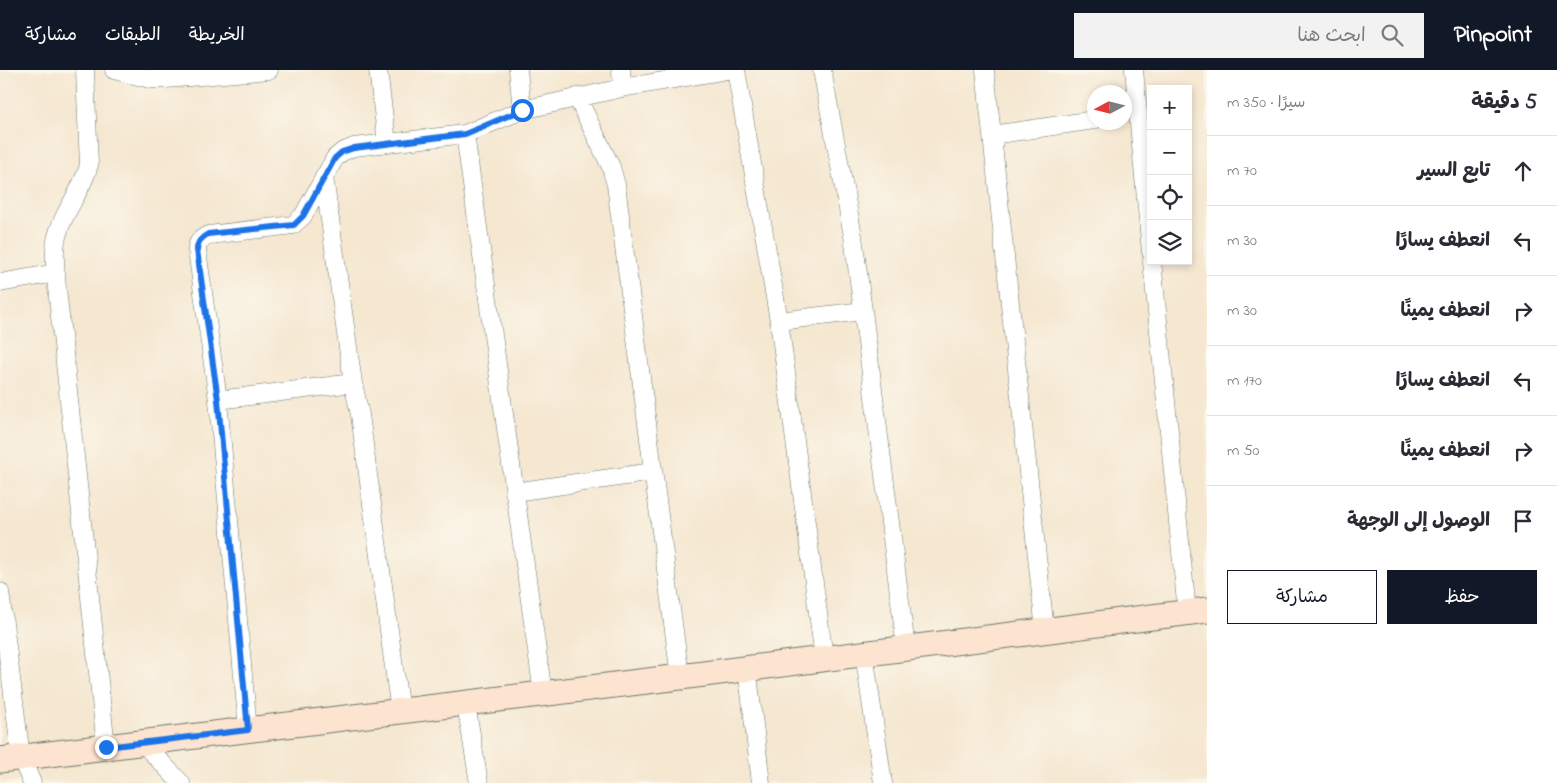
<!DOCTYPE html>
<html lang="ar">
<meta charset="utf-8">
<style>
body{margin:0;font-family:"Indie Flower","Playpen Sans Arabic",sans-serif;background:#f2f2f3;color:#2b2b33;direction:rtl}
.controls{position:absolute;right:15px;top:15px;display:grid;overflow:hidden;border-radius:0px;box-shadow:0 2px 8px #0003}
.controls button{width:45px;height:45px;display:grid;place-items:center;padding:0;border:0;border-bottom:1px solid #e1e1e2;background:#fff;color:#2b2b33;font:25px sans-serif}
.compass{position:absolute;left:1087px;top:15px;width:45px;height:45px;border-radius:50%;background:#fff;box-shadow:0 2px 8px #0003;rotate:263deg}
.stop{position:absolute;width:15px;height:15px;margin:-11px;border:4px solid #1a73e8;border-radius:50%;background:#fff}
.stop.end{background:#1a73e8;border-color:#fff;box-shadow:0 1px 5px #0008}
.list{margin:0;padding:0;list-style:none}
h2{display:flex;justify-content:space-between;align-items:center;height:65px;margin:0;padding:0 20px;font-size:21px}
h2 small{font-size:16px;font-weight:400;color:#7c7c81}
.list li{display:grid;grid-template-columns:32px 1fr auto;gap:15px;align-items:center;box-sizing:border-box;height:70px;padding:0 20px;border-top:1px solid #e1e1e2}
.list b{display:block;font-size:19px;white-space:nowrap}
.list em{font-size:16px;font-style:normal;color:#7c7c81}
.actions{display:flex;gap:10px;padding:15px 20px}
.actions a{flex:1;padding:11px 0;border:1px solid #111827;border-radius:0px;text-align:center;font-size:18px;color:#111827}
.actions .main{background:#111827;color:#fff}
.icon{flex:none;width:28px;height:28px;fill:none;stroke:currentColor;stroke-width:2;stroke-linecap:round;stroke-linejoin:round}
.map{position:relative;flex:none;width:1207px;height:713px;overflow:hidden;direction:ltr}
header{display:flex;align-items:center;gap:30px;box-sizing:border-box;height:70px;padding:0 25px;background:#111827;color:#fff}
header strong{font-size:24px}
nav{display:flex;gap:28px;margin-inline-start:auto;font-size:18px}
.search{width:350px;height:45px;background:#f2f2f3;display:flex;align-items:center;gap:12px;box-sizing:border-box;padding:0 18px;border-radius:0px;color:#7c7c81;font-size:19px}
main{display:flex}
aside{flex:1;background:#fff}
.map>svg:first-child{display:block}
</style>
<header>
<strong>Pinpoint</strong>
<div class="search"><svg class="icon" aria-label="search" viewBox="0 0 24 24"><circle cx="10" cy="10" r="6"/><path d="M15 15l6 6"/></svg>ابحث هنا</div>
<nav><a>الخريطة</a><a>الطبقات</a><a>مشاركة</a></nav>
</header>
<main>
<aside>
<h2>5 دقيقة<small>سيرًا · 350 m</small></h2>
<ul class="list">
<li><svg class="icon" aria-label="ahead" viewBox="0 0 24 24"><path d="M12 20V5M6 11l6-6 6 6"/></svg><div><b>تابع السير</b></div><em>70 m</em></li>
<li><svg class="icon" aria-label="left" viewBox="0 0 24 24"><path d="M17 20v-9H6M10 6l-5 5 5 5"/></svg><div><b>انعطف يسارًا</b></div><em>30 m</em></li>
<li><svg class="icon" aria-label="right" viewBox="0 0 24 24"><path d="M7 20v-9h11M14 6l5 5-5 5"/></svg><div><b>انعطف يمينًا</b></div><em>30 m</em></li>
<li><svg class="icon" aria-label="left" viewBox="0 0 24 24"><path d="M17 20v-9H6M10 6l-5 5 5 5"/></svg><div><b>انعطف يسارًا</b></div><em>170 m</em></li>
<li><svg class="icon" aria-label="right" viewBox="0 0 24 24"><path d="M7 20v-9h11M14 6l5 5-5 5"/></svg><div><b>انعطف يمينًا</b></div><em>50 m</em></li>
<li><svg class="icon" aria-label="arrive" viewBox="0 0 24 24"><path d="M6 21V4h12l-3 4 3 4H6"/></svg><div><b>الوصول إلى الوجهة</b></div></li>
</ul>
<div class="actions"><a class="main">حفظ</a><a>مشاركة</a></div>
</aside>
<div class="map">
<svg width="1207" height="713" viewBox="0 0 1207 713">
<rect width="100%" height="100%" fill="#fbf7ec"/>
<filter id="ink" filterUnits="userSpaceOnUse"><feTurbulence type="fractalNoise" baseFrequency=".02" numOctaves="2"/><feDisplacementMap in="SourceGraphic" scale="10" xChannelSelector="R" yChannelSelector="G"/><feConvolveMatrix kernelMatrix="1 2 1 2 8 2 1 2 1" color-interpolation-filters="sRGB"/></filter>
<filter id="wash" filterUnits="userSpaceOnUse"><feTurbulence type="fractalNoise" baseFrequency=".0096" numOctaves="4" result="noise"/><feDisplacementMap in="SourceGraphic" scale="20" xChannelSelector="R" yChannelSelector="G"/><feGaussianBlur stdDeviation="1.12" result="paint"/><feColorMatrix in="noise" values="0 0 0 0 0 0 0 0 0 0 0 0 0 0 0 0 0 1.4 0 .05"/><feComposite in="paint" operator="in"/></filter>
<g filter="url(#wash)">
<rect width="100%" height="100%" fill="#f5e7d0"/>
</g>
<g filter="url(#ink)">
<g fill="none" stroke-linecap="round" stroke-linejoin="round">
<g stroke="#6a786b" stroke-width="19">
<path id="street" d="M85,0L89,95C82,122 61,144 56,171C53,186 56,203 57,218L106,677
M114,0L150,9H166L269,0
M378,0L387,73
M518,0L522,40
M621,0L622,18
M736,0L779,251L824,588
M822,0L853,166L863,241
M985,0L1045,561
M1134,0L1151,182
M577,27L611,97L616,115L680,607
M465,64L543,624
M992,65L1094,50
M324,107L353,313L360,345L400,642
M1152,191L1187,542
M0,213L56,203
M779,251L863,241L906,578
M218,330L353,313
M514,422L653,402
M0,522L21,687L32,713
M864,583L883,713
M747,597L761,713
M466,634L479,713
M248,660L218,330L197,180C197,172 201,168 209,165L293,155L303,146L335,88L342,82L354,77L465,64L522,40L622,18L728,0
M142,672L181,713"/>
</g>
<g stroke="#6a786b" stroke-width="27">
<path id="secondary" d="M0,690L680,607L1207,540"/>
</g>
<use href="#street" stroke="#fff" stroke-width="18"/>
<use href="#secondary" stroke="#fde4d0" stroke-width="25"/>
</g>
</g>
<g fill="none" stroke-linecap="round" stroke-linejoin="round" filter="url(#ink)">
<path stroke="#1a73e8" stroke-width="6" d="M106,677L248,660L218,330L197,180C197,172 201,168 208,164L294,155L303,146L335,88L342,82L354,78L465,64L522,40"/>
</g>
</svg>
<div class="controls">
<button>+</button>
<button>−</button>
<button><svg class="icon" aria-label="locate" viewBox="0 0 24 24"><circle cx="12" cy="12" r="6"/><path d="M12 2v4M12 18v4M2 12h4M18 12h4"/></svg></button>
<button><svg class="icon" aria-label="layers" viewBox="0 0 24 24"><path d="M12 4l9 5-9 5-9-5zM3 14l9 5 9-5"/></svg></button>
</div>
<svg class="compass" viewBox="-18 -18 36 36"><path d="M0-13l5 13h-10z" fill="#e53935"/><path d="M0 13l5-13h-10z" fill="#7c7c81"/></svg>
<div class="stop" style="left:522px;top:40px"></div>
<div class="stop end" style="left:106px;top:677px"></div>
</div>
</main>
